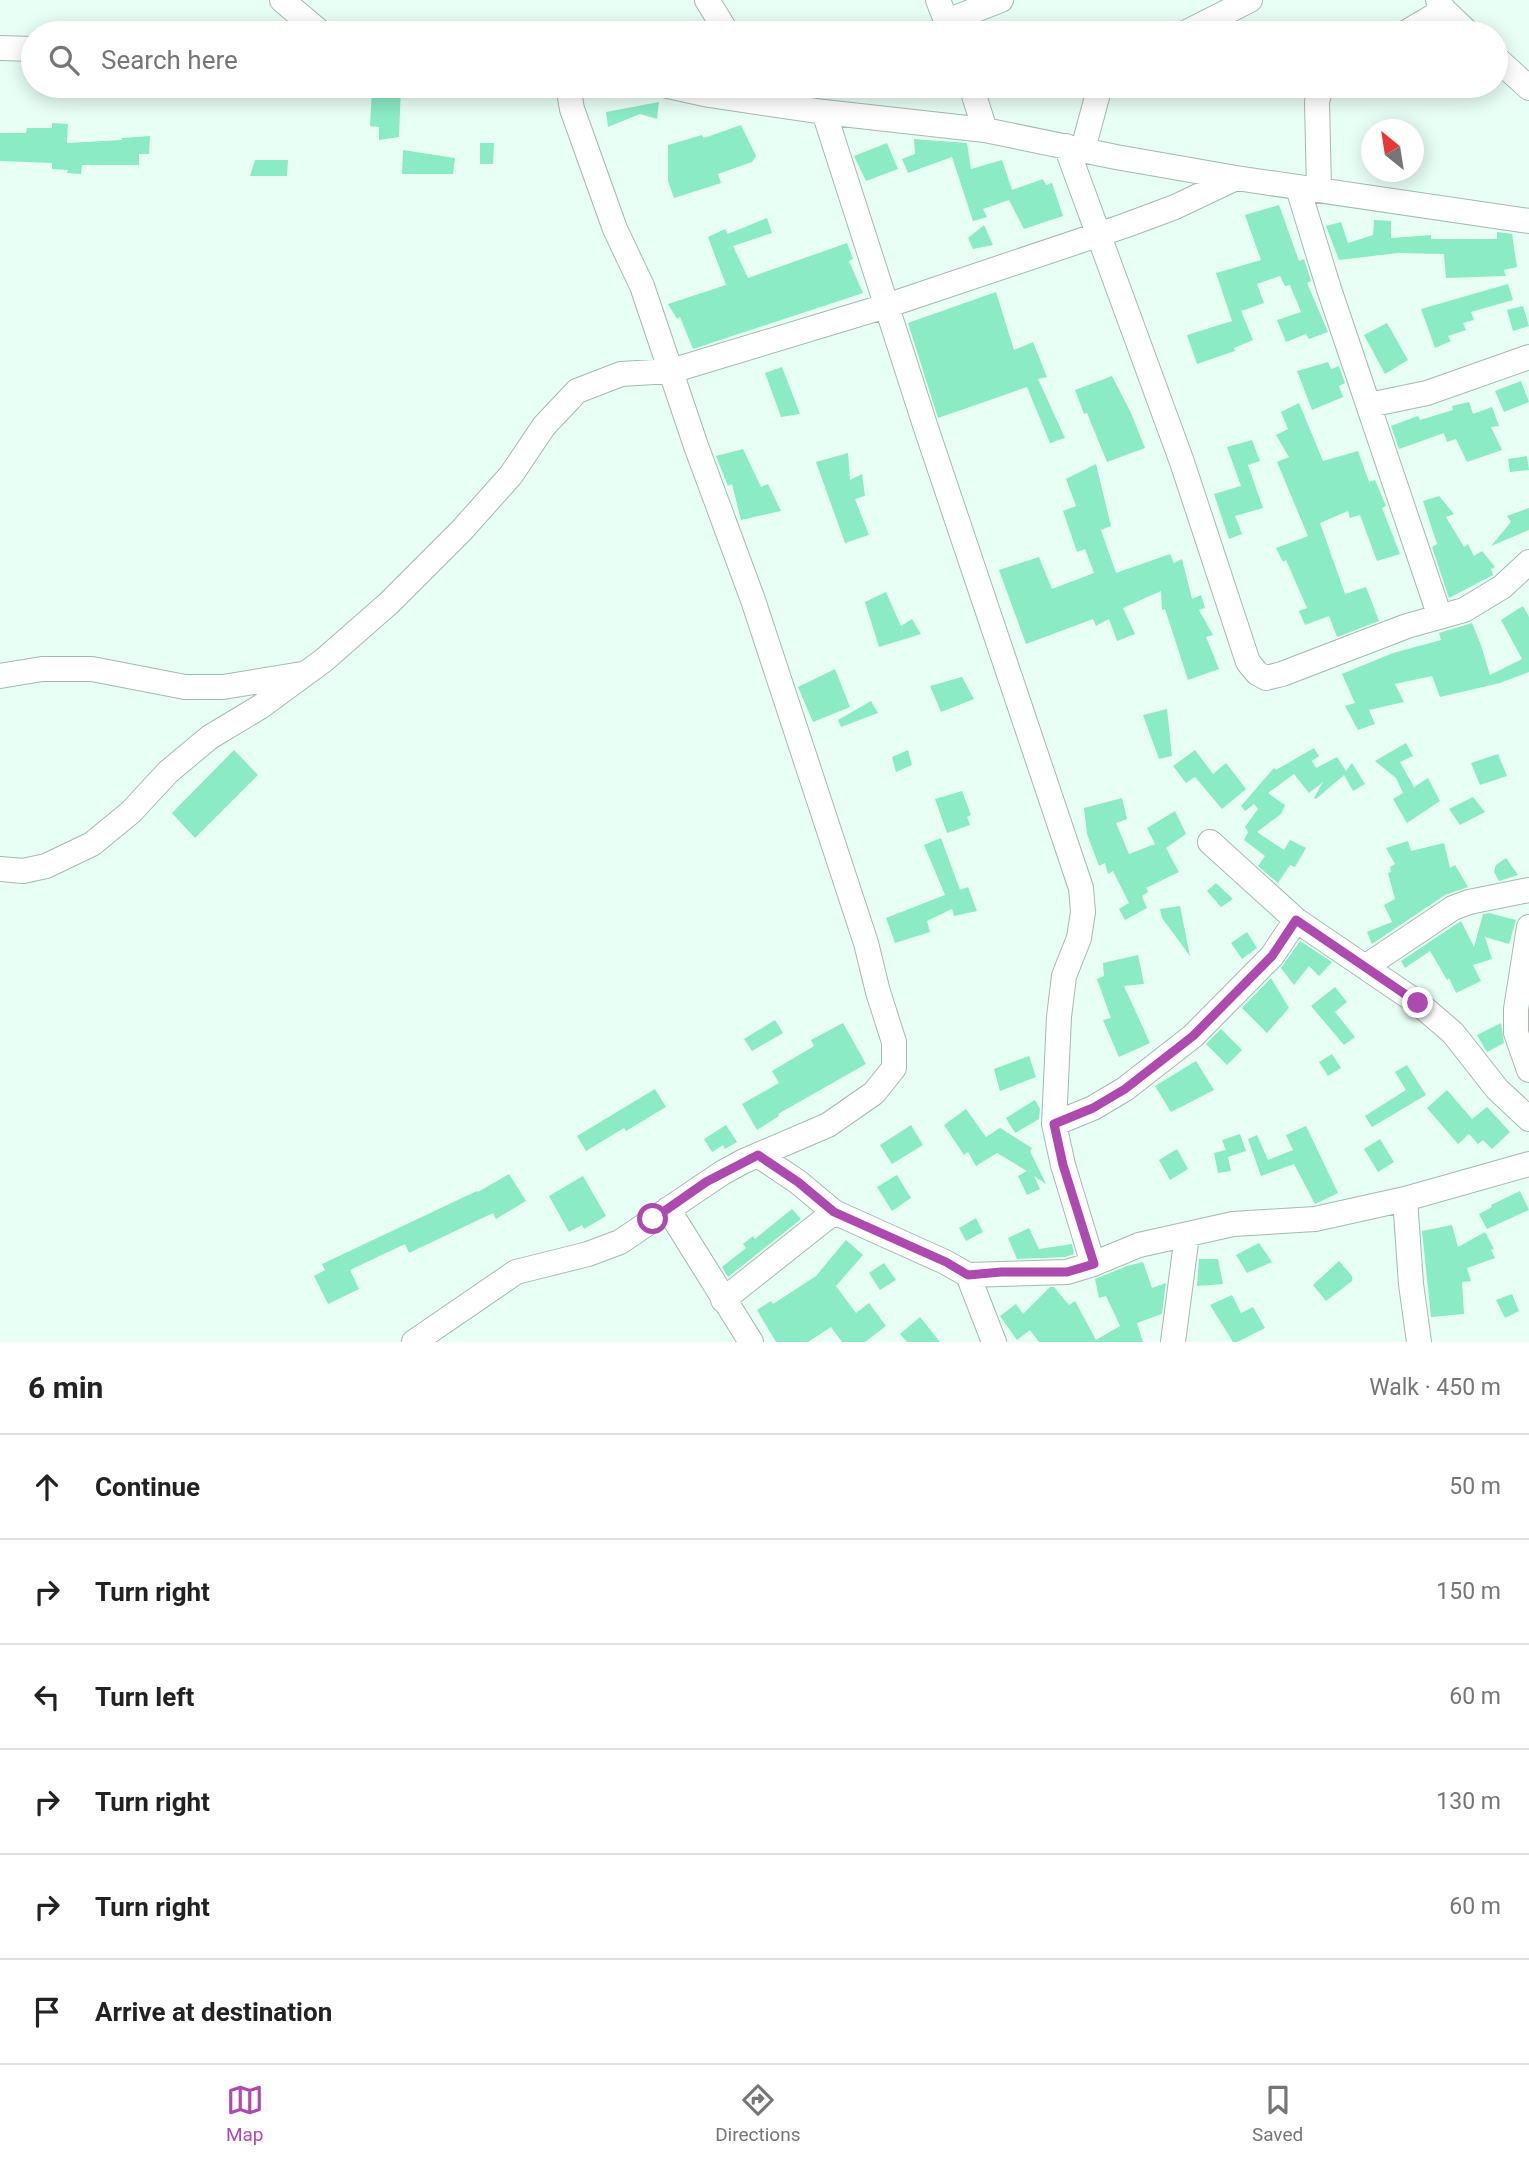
<!DOCTYPE html>
<meta charset="utf-8">
<style>
body{margin:0;font-family:Roboto,sans-serif;background:#f2f2f2;color:#222}
.compass{position:absolute;left:1361px;top:119px;width:63px;height:63px;border-radius:50%;background:#fff;box-shadow:0 4px 18px #0003;rotate:330deg}
.stop{position:absolute;width:21px;height:21px;margin:-16px;border:5px solid #ad4ab0;border-radius:50%;background:#fff}
.stop.end{background:#ad4ab0;border-color:#fff;box-shadow:0 2px 7px #0008}
.list{margin:0;padding:0;list-style:none}
h2{display:flex;justify-content:space-between;align-items:center;height:91px;margin:0;padding:0 28px;font-size:30px}
h2 small{font-size:23px;font-weight:400;color:#767676}
.list li{display:grid;grid-template-columns:46px 1fr auto;gap:21px;align-items:center;box-sizing:border-box;height:105px;padding:0 28px;border-top:2px solid #e0e0e0}
.list b{display:block;font-size:26px;white-space:nowrap}
.list em{font-size:23px;font-style:normal;color:#767676}
.icon{flex:none;width:38px;height:38px;fill:none;stroke:currentColor;stroke-width:2;stroke-linecap:round;stroke-linejoin:round}
.map{position:relative;flex:none;width:1529px;height:1342px;overflow:hidden}
.search{position:absolute;background:#fff;box-shadow:0 4px 18px #0003;left:21px;right:21px;top:21px;height:77px;display:flex;align-items:center;gap:18px;box-sizing:border-box;padding:0 24px;border-radius:38px;color:#767676;font-size:26px}
.sheet{height:721px;background:#fff}
nav{display:flex;justify-content:space-around;align-items:center;box-sizing:border-box;height:98px;border-top:2px solid #e0e0e0;background:#fff;font-size:19px;color:#767676}
nav a{display:grid;justify-items:center;gap:4px}
nav .on{color:#ad4ab0}
.map>svg:first-child{display:block}
</style>
<div class="map">
<svg width="1529" height="1342" viewBox="0 0 1529 1342">
<rect width="100%" height="100%" fill="#e8fff5"/>
<path fill="#8aebc5" d="M384,86H401L399,137L379,140V127L370,126L372,89L384,90Z
M659,102L657,119L640,114L608,127L606,112Z
M52,123L68,124L67,143L122,140V138L150,136L149,154H139V165H82L81,174L67,173L68,170L52,169V163L0,161V133H26L27,128H52Z
M741,125L756,156L752,162L718,174L721,183L674,198L668,181V145L702,135L704,138Z
M914,139L967,143L971,169L1002,160L1012,190L1043,179L1046,185L1052,183L1063,216L1024,229L1009,200L983,209L987,217L973,221L952,157L908,173L902,159L915,154Z
M480,143H494L493,164H480Z
M887,143L898,169L866,181L854,156Z
M403,150L455,158L453,174H402Z
M255,160H288L287,176H250Z
M1279,205L1299,261L1304,259L1311,281L1307,283L1328,332L1309,339L1306,334L1286,342L1277,320L1301,312L1290,285L1285,286L1280,276L1257,284L1264,303L1241,311L1253,340L1234,348L1235,351L1197,364L1187,335L1232,321L1216,273L1261,260L1245,215Z
M767,218L772,233L733,246L748,278L847,243L853,259L849,261L863,293L693,349L680,317L677,319L668,304L726,285L708,237L725,229L728,234Z
M1374,220L1391,221V238L1431,235V239H1497V232L1512,234L1517,267L1504,270L1506,276L1446,278L1444,254L1398,253L1339,260L1326,226L1341,222L1348,243L1373,235Z
M984,225L993,245L973,249L968,238Z
M1508,284L1513,300L1471,312L1474,320L1463,323L1466,330L1448,336L1451,341L1435,348L1421,309Z
M996,292L1014,350L1033,342L1047,377L1038,379L1065,438L1050,443L1027,387L938,418L908,323Z
M1523,306L1529,326L1513,331L1507,310Z
M1387,323L1408,360L1385,374L1364,335Z
M1328,362L1331,369L1339,366L1345,383L1339,386L1343,397L1312,410L1297,371Z
M782,367L800,414L781,417L765,373Z
M1112,376L1131,413L1145,448L1107,462L1087,413L1084,414L1075,390Z
M1521,381L1529,402L1504,412L1495,391Z
M1469,402L1473,414L1492,407L1499,426L1491,427L1502,450L1467,462L1456,439L1447,442L1444,433L1399,449L1391,426L1418,416L1420,420L1453,410L1452,406Z
M1299,403L1323,461L1358,451L1369,482L1375,480L1386,506L1382,508L1400,554L1377,561L1360,515L1350,518L1348,511L1320,523L1345,594L1366,587L1379,621L1337,637L1329,616L1305,625L1299,611L1307,608L1286,560L1283,562L1276,548L1308,536L1277,462L1289,457L1276,435L1288,429L1281,412Z
M1252,440L1260,461L1248,465L1263,508L1235,516L1242,534L1229,539L1214,494L1241,486L1227,447Z
M743,449L761,487L768,484L781,511L741,520L732,484L728,486L716,456Z
M848,453L850,480L862,474L865,496L855,499L869,535L845,543L816,462Z
M1527,456L1529,470L1510,472L1508,459Z
M1096,464L1111,526L1101,530L1116,573L1170,554L1174,563L1182,559L1192,599L1201,595L1205,608L1199,610L1213,635L1206,637L1219,669L1188,680L1165,609L1162,610L1161,591L1123,608L1135,634L1117,641L1109,619L1096,626L1093,619L1026,644L999,570L1039,557L1052,589L1094,573L1085,549L1077,552L1063,511L1076,506L1066,479Z
M1439,496L1454,514L1446,517L1464,547L1468,544L1474,556L1482,551L1495,567L1491,569L1493,575L1449,598L1432,547L1437,544L1423,501Z
M1529,508V530L1491,546L1511,522L1507,516Z
M886,592L901,626L912,619L921,634L879,647L865,602Z
M1523,606L1529,617V672L1500,683L1440,697L1432,676L1395,684L1404,702L1369,710L1375,724L1358,730L1345,706L1355,703L1342,674L1393,653L1441,640L1439,633L1472,623L1481,645L1490,675L1522,659L1501,620Z
M835,669L850,707L813,722L798,687Z
M962,677L974,699L941,712L930,686Z
M871,701L878,713L841,727L838,720Z
M1167,709L1172,756L1159,759L1143,715Z
M1406,743L1413,756L1400,762L1414,787L1428,778L1440,801L1407,823L1393,799L1403,793L1396,778L1375,761Z
M1314,748L1319,756L1312,761L1316,768L1337,757L1346,771L1352,763L1365,784L1353,791L1344,775L1316,799L1314,798L1323,782L1309,793L1294,774L1268,793L1285,805L1281,814L1257,832L1284,850L1290,840L1306,848L1295,867L1290,865L1278,883L1258,866L1265,856L1244,840L1248,832L1245,827L1258,809L1254,804L1245,811L1241,806L1274,768L1276,770Z
M234,750L258,775L195,838L172,813Z
M908,750L912,765L896,772L892,757Z
M1195,750L1213,774L1226,763L1246,789L1222,809L1195,777L1186,783L1173,766Z
M1498,754L1507,776L1480,785L1471,763Z
M962,791L971,815L967,817L970,825L947,833L935,799Z
M1473,797L1485,812L1460,825L1449,809Z
M1122,798L1127,819L1116,823L1129,854L1155,844L1147,828L1175,811L1186,834L1166,848L1179,872L1146,888L1148,892L1142,896L1147,908L1125,920L1119,909L1129,903L1113,871L1108,874L1105,863L1099,866L1087,834L1084,808Z
M941,838L960,890L968,887L977,911L954,916L952,909L927,921L930,932L895,943L886,918L945,895L924,845Z
M1408,841L1411,851L1444,843L1450,868L1455,865L1468,887L1445,895L1372,944L1367,932L1392,922L1384,905L1395,899L1388,873L1391,872L1390,867L1395,864L1386,848Z
M1506,858L1518,875L1499,881L1494,872L1496,865Z
M1216,883L1233,899L1221,907L1207,891Z
M1180,906L1190,956L1162,918L1160,909Z
M1489,913L1516,920L1509,944L1485,937L1492,959L1473,965L1481,981L1456,993L1449,978L1447,980L1430,951L1405,968L1401,961L1461,921L1474,947L1483,914Z
M1247,932L1257,948L1242,959L1231,943Z
M1300,941L1332,962L1319,976L1309,966L1294,985L1281,968Z
M1138,955L1144,984L1124,986L1150,1043L1119,1057L1103,1020L1111,1018L1097,979L1104,976L1103,963Z
M1271,978L1289,1008L1267,1033L1242,1008Z
M1335,987L1347,1002L1335,1012L1355,1037L1344,1045L1311,1006Z
M775,1020L783,1033L752,1051L744,1039Z
M843,1023L866,1064L778,1114L779,1116L757,1130L742,1104L779,1083L772,1071L814,1046L811,1040Z
M1501,1023L1504,1043L1487,1052L1477,1035Z
M1221,1029L1242,1050L1227,1065L1206,1044Z
M1332,1054L1341,1068L1328,1076L1319,1062Z
M1029,1056L1036,1077L1000,1091L994,1069Z
M1196,1061L1214,1090L1171,1112L1155,1086Z
M1407,1065L1426,1095L1372,1127L1365,1116L1406,1090L1395,1072Z
M655,1089L666,1107L626,1131L624,1128L586,1151L577,1136Z
M1447,1090L1472,1119L1487,1107L1510,1132L1492,1149L1483,1140L1478,1144L1469,1134L1458,1144L1427,1108Z
M1035,1100L1040,1109L1039,1119L1015,1133L1006,1118Z
M966,1109L986,1137L1000,1128L1032,1148L1030,1151L1046,1184L1034,1176L1040,1189L1027,1195L1018,1176L1027,1171L997,1153L976,1166L968,1152L964,1155L944,1125Z
M726,1125L737,1142L725,1149L723,1145L712,1152L704,1139Z
M911,1125L923,1145L892,1164L880,1145Z
M1306,1126L1338,1193L1315,1204L1294,1164L1261,1176L1248,1139L1257,1135L1268,1160L1293,1150L1286,1135Z
M1240,1134L1246,1151L1228,1157L1231,1171L1218,1173L1214,1153L1226,1150L1222,1140Z
M1380,1139L1394,1162L1378,1172L1364,1149Z
M1177,1149L1188,1169L1170,1180L1159,1160Z
M509,1174L526,1201L496,1219L493,1213L409,1253L405,1244L350,1270L359,1289L328,1304L314,1276L325,1270L322,1264L477,1191L478,1192Z
M897,1175L911,1198L892,1211L877,1187Z
M583,1176L606,1216L584,1229L582,1225L569,1232L549,1196Z
M1520,1191L1529,1210L1487,1229L1479,1214L1492,1207L1491,1205Z
M792,1209L801,1219L728,1277L722,1267L746,1248L743,1244L753,1236L755,1239Z
M976,1218L983,1232L966,1241L959,1228Z
M1452,1225L1458,1247L1485,1232L1494,1249L1491,1250L1495,1258L1467,1268L1471,1281L1462,1282L1464,1314L1431,1317L1422,1231Z
M1029,1228L1039,1249L1072,1244L1074,1254L1065,1257L1017,1259L1008,1238Z
M846,1240L863,1255L836,1286L856,1313L869,1303L886,1326L865,1342H842L831,1327L808,1342H776L757,1310L771,1301L773,1304L816,1276Z
M1259,1243L1272,1262L1247,1273L1236,1255Z
M1199,1259H1218L1223,1284L1197,1286Z
M1339,1261L1352,1276V1281L1326,1301L1313,1285Z
M1143,1262L1152,1288L1166,1283L1162,1314L1137,1323L1143,1342H1039L1030,1330L1017,1340L1000,1316L1016,1304L1023,1314L1050,1287H1054L1069,1305L1075,1301L1096,1340L1120,1326L1106,1296L1099,1298L1095,1279L1127,1266Z
M884,1263L896,1280L880,1290L869,1273Z
M1512,1294L1519,1311L1505,1318L1496,1300Z
M1232,1295L1241,1313L1253,1307L1265,1328L1237,1342H1233L1210,1305Z
M920,1317L940,1342H907L900,1334Z"/>
<g fill="none" stroke-linecap="round" stroke-linejoin="round">
<g stroke="#a4bab0" stroke-width="26">
<path id="minor" d="M282,0L321,33
M707,0L723,26L721,33
M938,0L951,33
M1438,0L1444,10L1468,33
M947,21L1001,0
M1185,33L1250,0
M1405,33L1444,10
M0,48L33,49
M1496,58L1529,88
M668,86L709,95L824,112L985,130L1116,157L1236,178L1529,221
M971,86L985,130
M824,112L925,425L1081,888L1083,912L1079,938L1064,976L1059,1017L1054,1124L1063,1165L1093,1264
M1066,146L1182,462L1248,662L1257,673L1266,678L1282,674L1407,626L1464,610L1502,587L1529,562
M1083,149L1100,86
M1298,188L1329,289L1440,617
M1319,189L1317,102L1321,86
M1369,405L1427,393L1529,357
M0,676L42,669H92L185,687H223L302,674
M1210,842L1296,920L1418,1003L1453,1033L1497,1089L1529,1119
M0,869L23,871L46,866L92,844L131,812L168,772L210,737L260,707L324,660L389,603L462,530L511,475L544,426L577,391L621,374L671,371L886,306L1124,226L1175,207L1236,178
M1529,927L1516,1009V1033L1529,1070
M1365,967L1453,908L1469,902L1529,890
M1054,1124L1093,1108L1125,1089L1193,1036L1272,956L1296,920
M758,1155L798,1182L834,1212L945,1262L968,1275L1067,1272L1093,1264L1139,1245L1233,1224L1315,1219L1405,1199L1529,1164
M1405,1199L1411,1284L1419,1342
M668,1209L751,1342
M968,1275L994,1342
M723,1300L834,1212
M414,1342L516,1272L588,1254L620,1242L722,1173L744,1161L828,1125L874,1093L894,1068V1042L878,992L866,943L753,600L696,446L642,286L615,229L572,109L568,86
M1173,1342L1187,1235"/>
</g>
<use href="#minor" stroke="#fff" stroke-width="24"/>
</g>
<g fill="none" stroke-linecap="round" stroke-linejoin="round">
<path stroke="#ad4ab0" stroke-width="9" d="M653,1219L706,1182L758,1155L798,1182L834,1212L946,1262L968,1275L1001,1272H1067L1094,1264L1063,1165L1054,1124L1093,1108L1125,1089L1193,1036L1272,956L1296,920L1418,1003"/>
</g>
</svg>
<svg class="compass" viewBox="-18 -18 36 36"><path d="M0-13l5 13h-10z" fill="#e53935"/><path d="M0 13l5-13h-10z" fill="#767676"/></svg>
<div class="stop" style="left:653px;top:1219px"></div>
<div class="stop end" style="left:1418px;top:1003px"></div>
<div class="search"><svg class="icon" aria-label="search" viewBox="0 0 24 24"><circle cx="10" cy="10" r="6"/><path d="M15 15l6 6"/></svg>Search here</div>
</div>
<section class="sheet">
<h2>6 min<small>Walk · 450 m</small></h2>
<ul class="list">
<li><svg class="icon" aria-label="ahead" viewBox="0 0 24 24"><path d="M12 20V5M6 11l6-6 6 6"/></svg><div><b>Continue</b></div><em>50 m</em></li>
<li><svg class="icon" aria-label="right" viewBox="0 0 24 24"><path d="M7 20v-9h11M14 6l5 5-5 5"/></svg><div><b>Turn right</b></div><em>150 m</em></li>
<li><svg class="icon" aria-label="left" viewBox="0 0 24 24"><path d="M17 20v-9H6M10 6l-5 5 5 5"/></svg><div><b>Turn left</b></div><em>60 m</em></li>
<li><svg class="icon" aria-label="right" viewBox="0 0 24 24"><path d="M7 20v-9h11M14 6l5 5-5 5"/></svg><div><b>Turn right</b></div><em>130 m</em></li>
<li><svg class="icon" aria-label="right" viewBox="0 0 24 24"><path d="M7 20v-9h11M14 6l5 5-5 5"/></svg><div><b>Turn right</b></div><em>60 m</em></li>
<li><svg class="icon" aria-label="arrive" viewBox="0 0 24 24"><path d="M6 21V4h12l-3 4 3 4H6"/></svg><div><b>Arrive at destination</b></div></li>
</ul>
</section>
<nav>
<a class="on"><svg class="icon" aria-label="map" viewBox="0 0 24 24"><path d="M3 6l6-2 6 2 6-2v14l-6 2-6-2-6 2zM9 4v14M15 6v14"/></svg>Map</a>
<a><svg class="icon" aria-label="directions" viewBox="0 0 24 24"><path d="M12 3l9 9-9 9-9-9zM9 14v-3h6M13 9l2 2-2 2"/></svg>Directions</a>
<a><svg class="icon" aria-label="saved" viewBox="0 0 24 24"><path d="M7 4h10v16l-5-4-5 4z"/></svg>Saved</a>
</nav>
